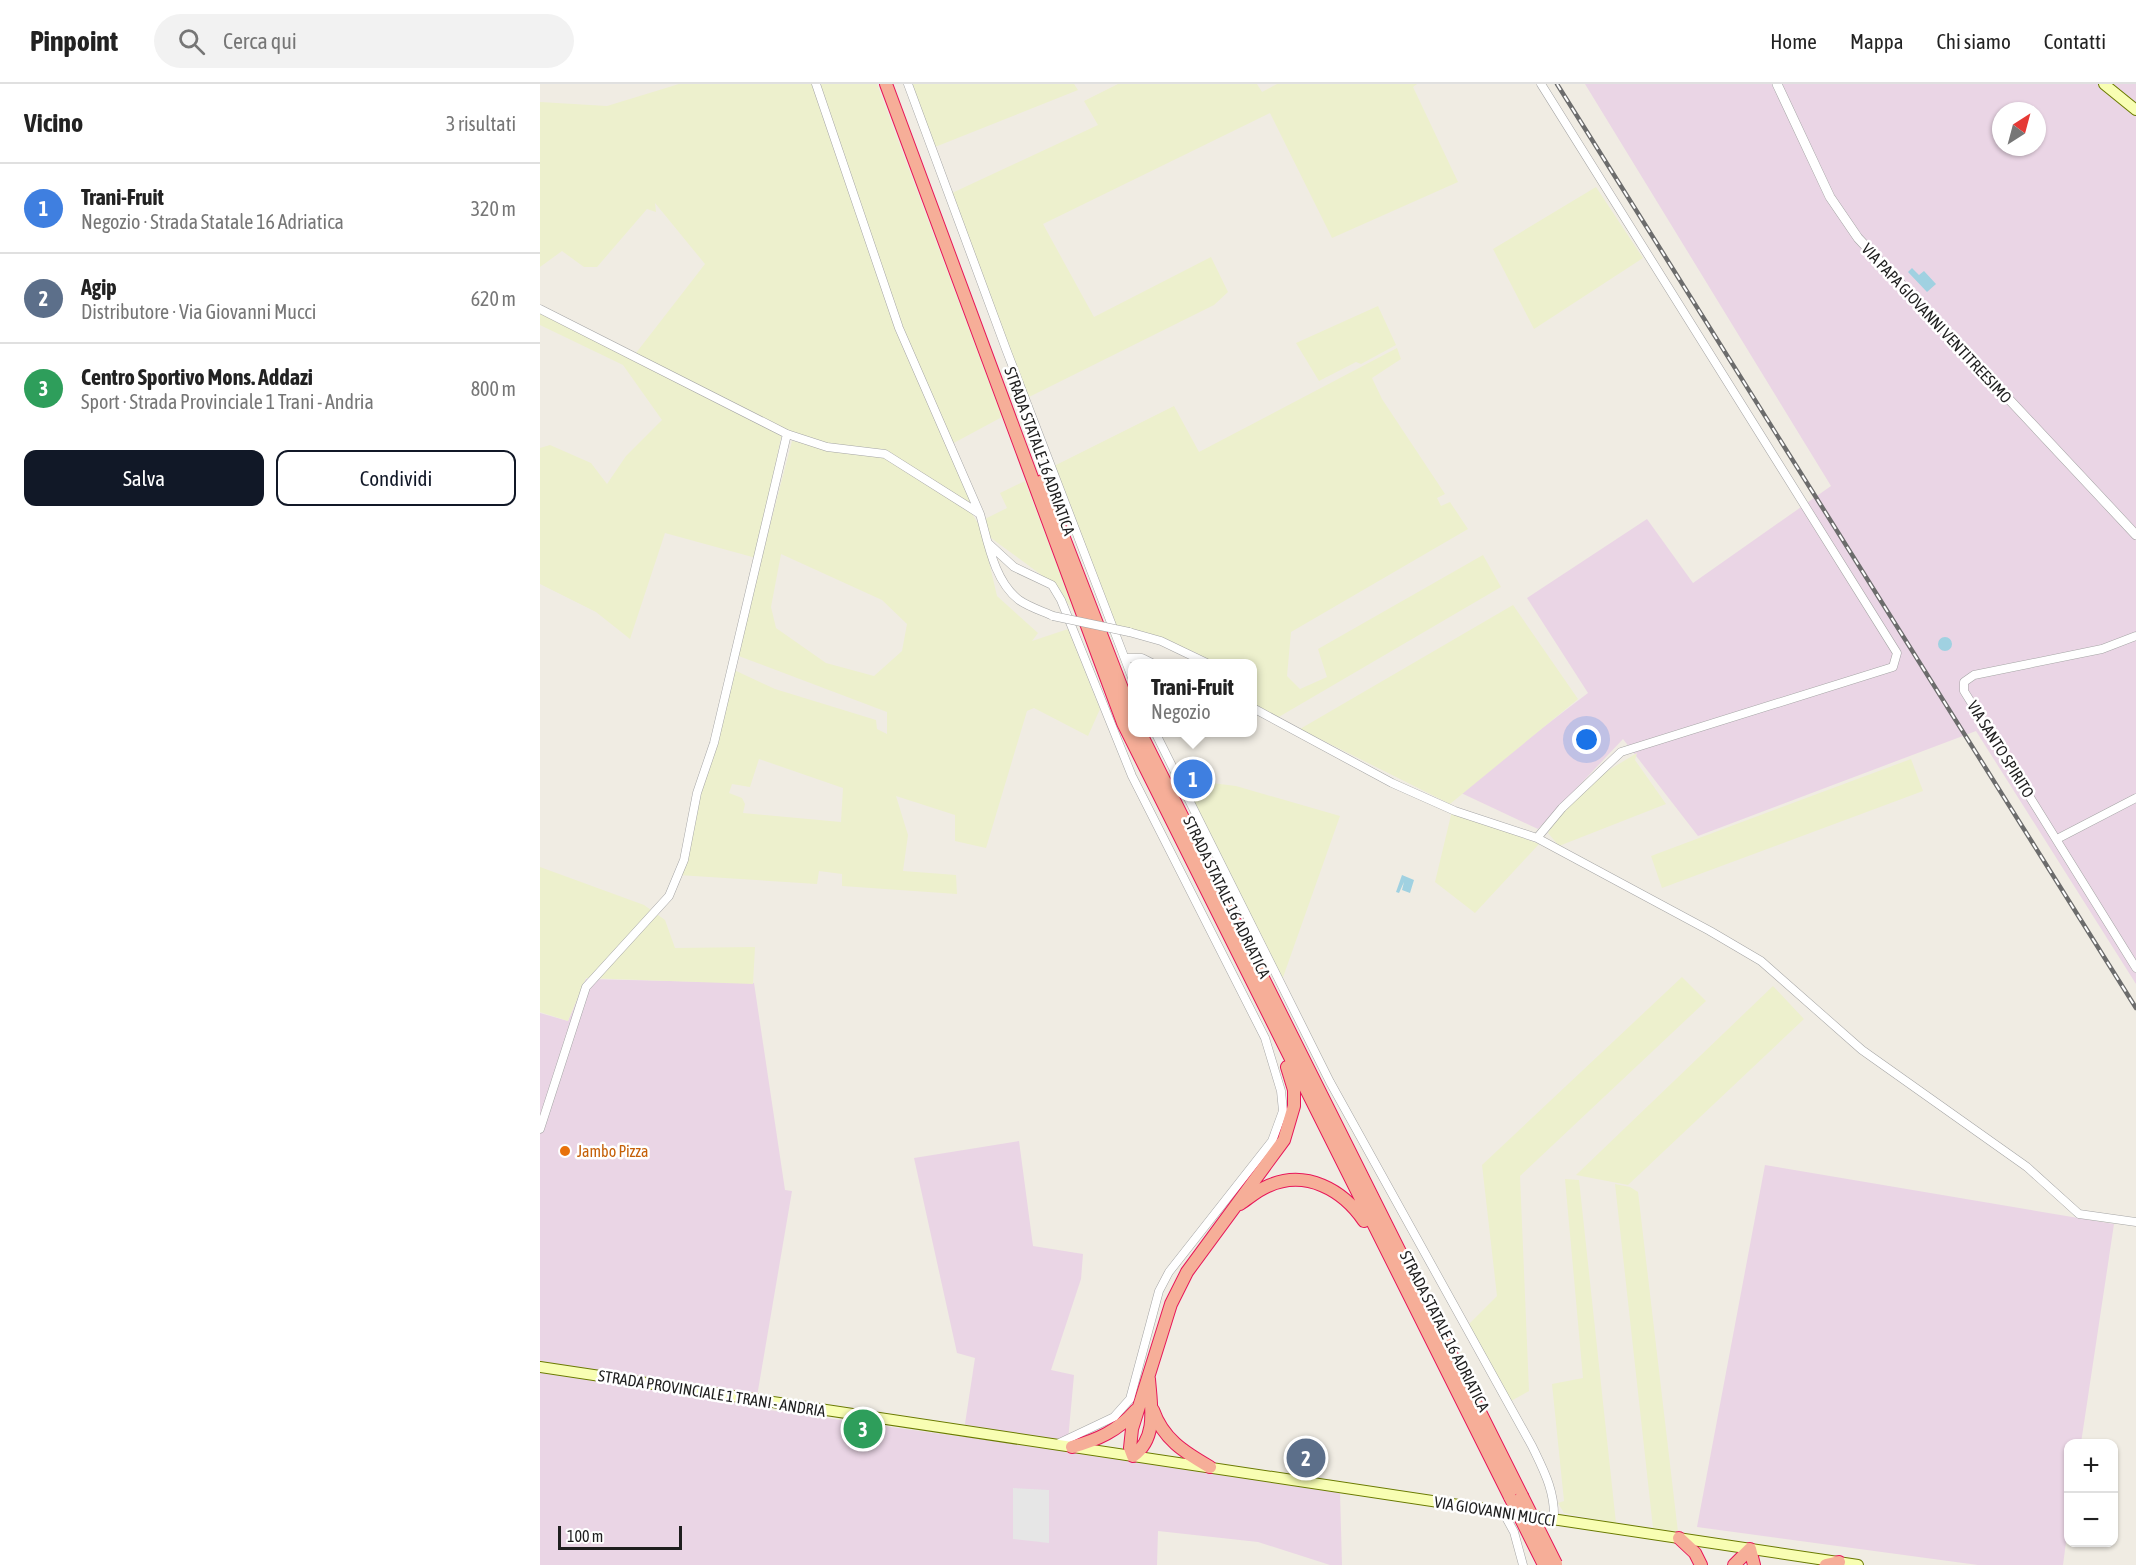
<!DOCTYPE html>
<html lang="it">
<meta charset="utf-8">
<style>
body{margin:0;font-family:"Asap Condensed",sans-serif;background:#f2f2f2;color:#222}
.controls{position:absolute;right:18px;bottom:18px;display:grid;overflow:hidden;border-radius:12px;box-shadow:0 2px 4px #0004}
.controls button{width:54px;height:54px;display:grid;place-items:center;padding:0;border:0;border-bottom:2px solid #e0e0e0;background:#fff;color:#222;font:30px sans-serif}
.compass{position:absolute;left:1452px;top:18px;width:54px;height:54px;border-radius:50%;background:#fff;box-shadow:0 2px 4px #0004;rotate:36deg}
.scale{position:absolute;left:18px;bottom:15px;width:124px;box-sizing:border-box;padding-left:6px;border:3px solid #1e1e1e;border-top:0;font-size:16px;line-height:21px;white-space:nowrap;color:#1e1e1e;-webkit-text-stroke:4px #fff;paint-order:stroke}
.you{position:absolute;left:1047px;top:656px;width:21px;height:21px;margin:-15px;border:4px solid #fff;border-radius:50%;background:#1a73e8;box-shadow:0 0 0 9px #1a73e833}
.badge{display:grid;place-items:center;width:39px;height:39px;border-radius:50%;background:#111827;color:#fff;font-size:20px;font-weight:700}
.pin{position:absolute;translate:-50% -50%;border:3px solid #fff;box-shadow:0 2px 6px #0006}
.popup{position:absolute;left:588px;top:575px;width:129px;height:78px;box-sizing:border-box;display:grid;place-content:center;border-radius:12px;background:#fff;filter:drop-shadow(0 2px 4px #0005);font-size:20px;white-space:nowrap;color:#767676}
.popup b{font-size:22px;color:#222}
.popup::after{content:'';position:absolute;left:50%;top:100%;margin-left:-12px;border:12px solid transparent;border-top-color:#fff}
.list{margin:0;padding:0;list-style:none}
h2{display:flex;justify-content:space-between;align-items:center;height:78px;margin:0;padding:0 24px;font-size:26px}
h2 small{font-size:20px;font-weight:400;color:#767676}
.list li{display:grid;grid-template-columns:39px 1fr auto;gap:18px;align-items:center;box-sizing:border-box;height:90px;padding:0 24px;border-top:2px solid #e0e0e0}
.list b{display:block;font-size:22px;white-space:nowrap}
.list p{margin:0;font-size:20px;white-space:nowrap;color:#767676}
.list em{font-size:20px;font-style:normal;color:#767676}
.actions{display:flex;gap:12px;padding:18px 24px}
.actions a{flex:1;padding:14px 0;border:2px solid #111827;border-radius:12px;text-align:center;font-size:21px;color:#111827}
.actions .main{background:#111827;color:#fff}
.icon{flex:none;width:33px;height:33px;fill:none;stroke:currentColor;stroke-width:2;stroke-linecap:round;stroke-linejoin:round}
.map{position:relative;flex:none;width:1596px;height:1481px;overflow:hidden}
header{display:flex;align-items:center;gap:36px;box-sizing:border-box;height:84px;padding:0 30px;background:#fff;border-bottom:2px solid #e0e0e0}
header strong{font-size:28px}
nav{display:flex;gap:33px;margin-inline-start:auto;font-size:21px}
.search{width:420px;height:54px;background:#f2f2f2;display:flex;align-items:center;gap:15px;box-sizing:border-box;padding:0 21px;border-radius:33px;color:#767676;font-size:22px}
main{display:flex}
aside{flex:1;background:#fff}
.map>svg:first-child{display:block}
</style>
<header>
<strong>Pinpoint</strong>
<div class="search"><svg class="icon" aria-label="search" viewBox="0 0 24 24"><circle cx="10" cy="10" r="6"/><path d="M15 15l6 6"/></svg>Cerca qui</div>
<nav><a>Home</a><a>Mappa</a><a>Chi siamo</a><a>Contatti</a></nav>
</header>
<main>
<aside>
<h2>Vicino<small>3 risultati</small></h2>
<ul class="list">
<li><span class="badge" style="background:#3f7fe0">1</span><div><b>Trani-Fruit</b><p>Negozio · Strada Statale 16 Adriatica</p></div><em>320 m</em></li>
<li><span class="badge" style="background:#5c6f8a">2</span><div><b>Agip</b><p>Distributore · Via Giovanni Mucci</p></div><em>620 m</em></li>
<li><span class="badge" style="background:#2e9e5b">3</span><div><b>Centro Sportivo Mons. Addazi</b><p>Sport · Strada Provinciale 1 Trani - Andria</p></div><em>800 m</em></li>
</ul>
<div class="actions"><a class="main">Salva</a><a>Condividi</a></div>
</aside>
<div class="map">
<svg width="1596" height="1481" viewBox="0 0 1596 1481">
<rect width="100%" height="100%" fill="#f0ece3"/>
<path fill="#ead5e5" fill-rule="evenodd" d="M1045,0H1596V900L1436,647L1158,752L1083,655L998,745L919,708L1048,609L987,514L1107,435L1153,499L1291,402ZM1461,27H1497V63H1461Z
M46,895L214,899L245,1106L252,1107L215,1324L423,1353L435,1274L417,1269L374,1074L479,1057L493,1162L543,1170L541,1195L511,1286L534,1291L527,1367L800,1409L802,1481H790L718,1458L618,1447L617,1481H0V929L28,937Z
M1225,1081L1574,1140L1541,1359L1528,1360V1443L1523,1481H1438L1157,1443Z"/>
<path fill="#edf0cd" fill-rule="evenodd" d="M139,0H337L462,333L410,361L441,431L346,369L278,359L186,320L96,269L165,180L115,119L116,128L107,125L57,183H44L22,167L0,183V18L67,22Z
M372,0H534L538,6L395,63Z
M578,0H717L722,8L737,0H877L873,3L918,98L792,154L730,29L503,140L554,233L671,173L688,208L674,221L487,314L412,109L558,41L544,17Z
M1056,103L1103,174L994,245L953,165Z
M838,222L856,261L821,280L816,278L779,297L756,259Z
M0,230L26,240L242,349L216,474L125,449L90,555L56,528L0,500V364L10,361L51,379L67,400L86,372L122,336L83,281L0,241Z
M857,264L861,275L832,294L842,315L905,410L897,414L901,422L910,418L928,445L751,548L747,592L760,605L787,593L778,565L943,471L961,503L737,634L713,621V580L672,579L655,568L574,540L514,382L634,322L659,368Z
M252,357L341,372L429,425L441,444L457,512L498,549L492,557L528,545L560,625L548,652L494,624L487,627L446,764L415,757V731L356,712L368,751L363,787L416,791L417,810L302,802V790L279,787L277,800L138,791L192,585L235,605L336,636L337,645L347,650V628L196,571ZM241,470L342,516L367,540L362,567L334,592L286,579L236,544L231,523ZM219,675L303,704L301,738L203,729L205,720L202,714L189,709L192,700L210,703Z
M485,397L536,531L515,501L451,454L443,436L467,424L460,409Z
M973,521L1038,615L910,720L760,645Z
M1097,669L1095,676L1126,720L1019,762L1008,749L1019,731L1059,692Z
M1371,675L1383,707L1122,804L1111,772Z
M639,695L696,702L800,732L741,899Z
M912,727L999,760L935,829L895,798Z
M0,783L104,821L125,836L135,864L215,863L213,900L46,894L28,937L0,928Z
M1142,893L1166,917L980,1092L989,1307L969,1318L927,1242L957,1212L942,1081Z
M1233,902L1264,935L1088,1101L1036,1091Z
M1025,1095L1039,1096L1076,1439L1024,1429L1018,1419L1024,1417L1012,1300L1043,1294Z
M1075,1100L1090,1103L1098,1108L1138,1448L1113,1444Z"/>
<path fill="#e6e6e6" d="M473,1404L509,1406V1459L473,1455Z"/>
<path fill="#a0d1e1" d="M1372,184L1379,191L1384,187L1396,200L1387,208L1368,188Z
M1398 560a7 7 0 1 1 14 0a7 7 0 1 1-14 0Z
M862,791L874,796L870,809L862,806L864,798L859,809L856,808Z"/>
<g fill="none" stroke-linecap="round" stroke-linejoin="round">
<g stroke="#a5a5a5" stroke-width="9">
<path id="minor" d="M276,0L359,244L440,430
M368,0L466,265L593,596
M0,225L247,350L287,363L345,370L440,430C448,458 454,497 479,516C489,523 502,527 513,532
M449,460L474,483L512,501L521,516L592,692L725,954L741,1007L743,1027L732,1057L629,1188L619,1207L590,1315L574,1333L517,1360
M589,548L621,557L669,580
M1596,552L1562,565L1434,591L1424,598V607L1596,884
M585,574H602L614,580
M713,624L852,699L915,727L997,754L1170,847L1221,877L1322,966L1487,1083L1539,1130L1596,1138
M615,648L790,998L992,1362C1004,1387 1015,1407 1014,1435
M997,754L1022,724L1081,668L1353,583L1357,569L1001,0
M1517,755L1596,714
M0,1045L46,903L129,812L144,776L157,709L174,659L247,350
M963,1428L974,1448L983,1481"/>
</g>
<g stroke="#a5a5a5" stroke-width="10">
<path id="tertiary" d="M1237,0L1290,113L1318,154L1596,451"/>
</g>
<g stroke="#6a7a00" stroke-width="12">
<path id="secondary" d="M1564,0L1596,26
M0,1283L1318,1481"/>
</g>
<g stroke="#e71759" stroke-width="14">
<path id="trunk" d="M346,0L583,639L970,1413
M502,397L593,633
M600,648L982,1412
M700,1120C709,1114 718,1106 728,1102C766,1085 803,1106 824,1137
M609,1295C611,1322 618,1354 593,1372L590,1364L592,1345L631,1220L647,1188L744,1056L754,1022V1006L747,983
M613,1326C623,1355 644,1368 670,1383
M532,1363C557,1356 578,1347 596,1326
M1139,1454L1155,1469L1161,1481
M1194,1481L1210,1465L1214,1481
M1286,1481L1299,1478"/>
</g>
<use href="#minor" stroke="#fff" stroke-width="8"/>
<use href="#tertiary" stroke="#fff" stroke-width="9"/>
<use href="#secondary" stroke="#f8feb3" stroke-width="10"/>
<use href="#trunk" stroke="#f6ae98" stroke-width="12"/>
<g stroke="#6c6c6c" stroke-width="4.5">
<path id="rail" d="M1017,0L1596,924"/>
</g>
<use href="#rail" stroke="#fff" stroke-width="2" stroke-dasharray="7" stroke-linecap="butt"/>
<g stroke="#a5a5a5" stroke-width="9" stroke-linecap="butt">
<path id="minor-bridge" d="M513,532L589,548"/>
</g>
<g stroke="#e71759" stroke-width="14" stroke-linecap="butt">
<path id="trunk-bridge" d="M982,1412L1016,1480
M970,1413L1004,1481"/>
</g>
<use href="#minor-bridge" stroke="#fff" stroke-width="8"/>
<use href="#trunk-bridge" stroke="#f6ae98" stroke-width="12"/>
</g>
<circle fill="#e8710a" stroke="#fff" stroke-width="2" cx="25" cy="1067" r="6"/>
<g text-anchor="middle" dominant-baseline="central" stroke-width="5" stroke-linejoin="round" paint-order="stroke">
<g font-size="16" fill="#1e1e1e" stroke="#fff">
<text transform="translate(1397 239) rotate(47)">VIA PAPA GIOVANNI VENTITREESIMO</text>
<text transform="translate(500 367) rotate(70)">STRADA STATALE 16 ADRIATICA</text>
<text transform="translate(1461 665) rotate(58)">VIA SANTO SPIRITO</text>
<text transform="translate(687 813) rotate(64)">STRADA STATALE 16 ADRIATICA</text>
<text transform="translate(905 1247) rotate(63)">STRADA STATALE 16 ADRIATICA</text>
<text transform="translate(172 1309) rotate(9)">STRADA PROVINCIALE 1 TRANI - ANDRIA</text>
<text transform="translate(955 1427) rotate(9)">VIA GIOVANNI MUCCI</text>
</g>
<g font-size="16" fill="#c56008" stroke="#fff" text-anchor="start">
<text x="37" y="1067">Jambo Pizza</text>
</g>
</g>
</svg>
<div class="controls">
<button>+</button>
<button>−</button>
</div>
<svg class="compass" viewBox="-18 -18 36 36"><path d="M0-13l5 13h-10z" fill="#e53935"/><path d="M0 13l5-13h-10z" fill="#767676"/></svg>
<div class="scale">100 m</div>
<div class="you"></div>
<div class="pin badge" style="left:653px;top:695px;background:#3f7fe0">1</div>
<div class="popup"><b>Trani-Fruit</b>Negozio</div>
<div class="pin badge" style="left:766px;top:1374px;background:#5c6f8a">2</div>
<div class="pin badge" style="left:323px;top:1345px;background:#2e9e5b">3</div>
</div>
</main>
